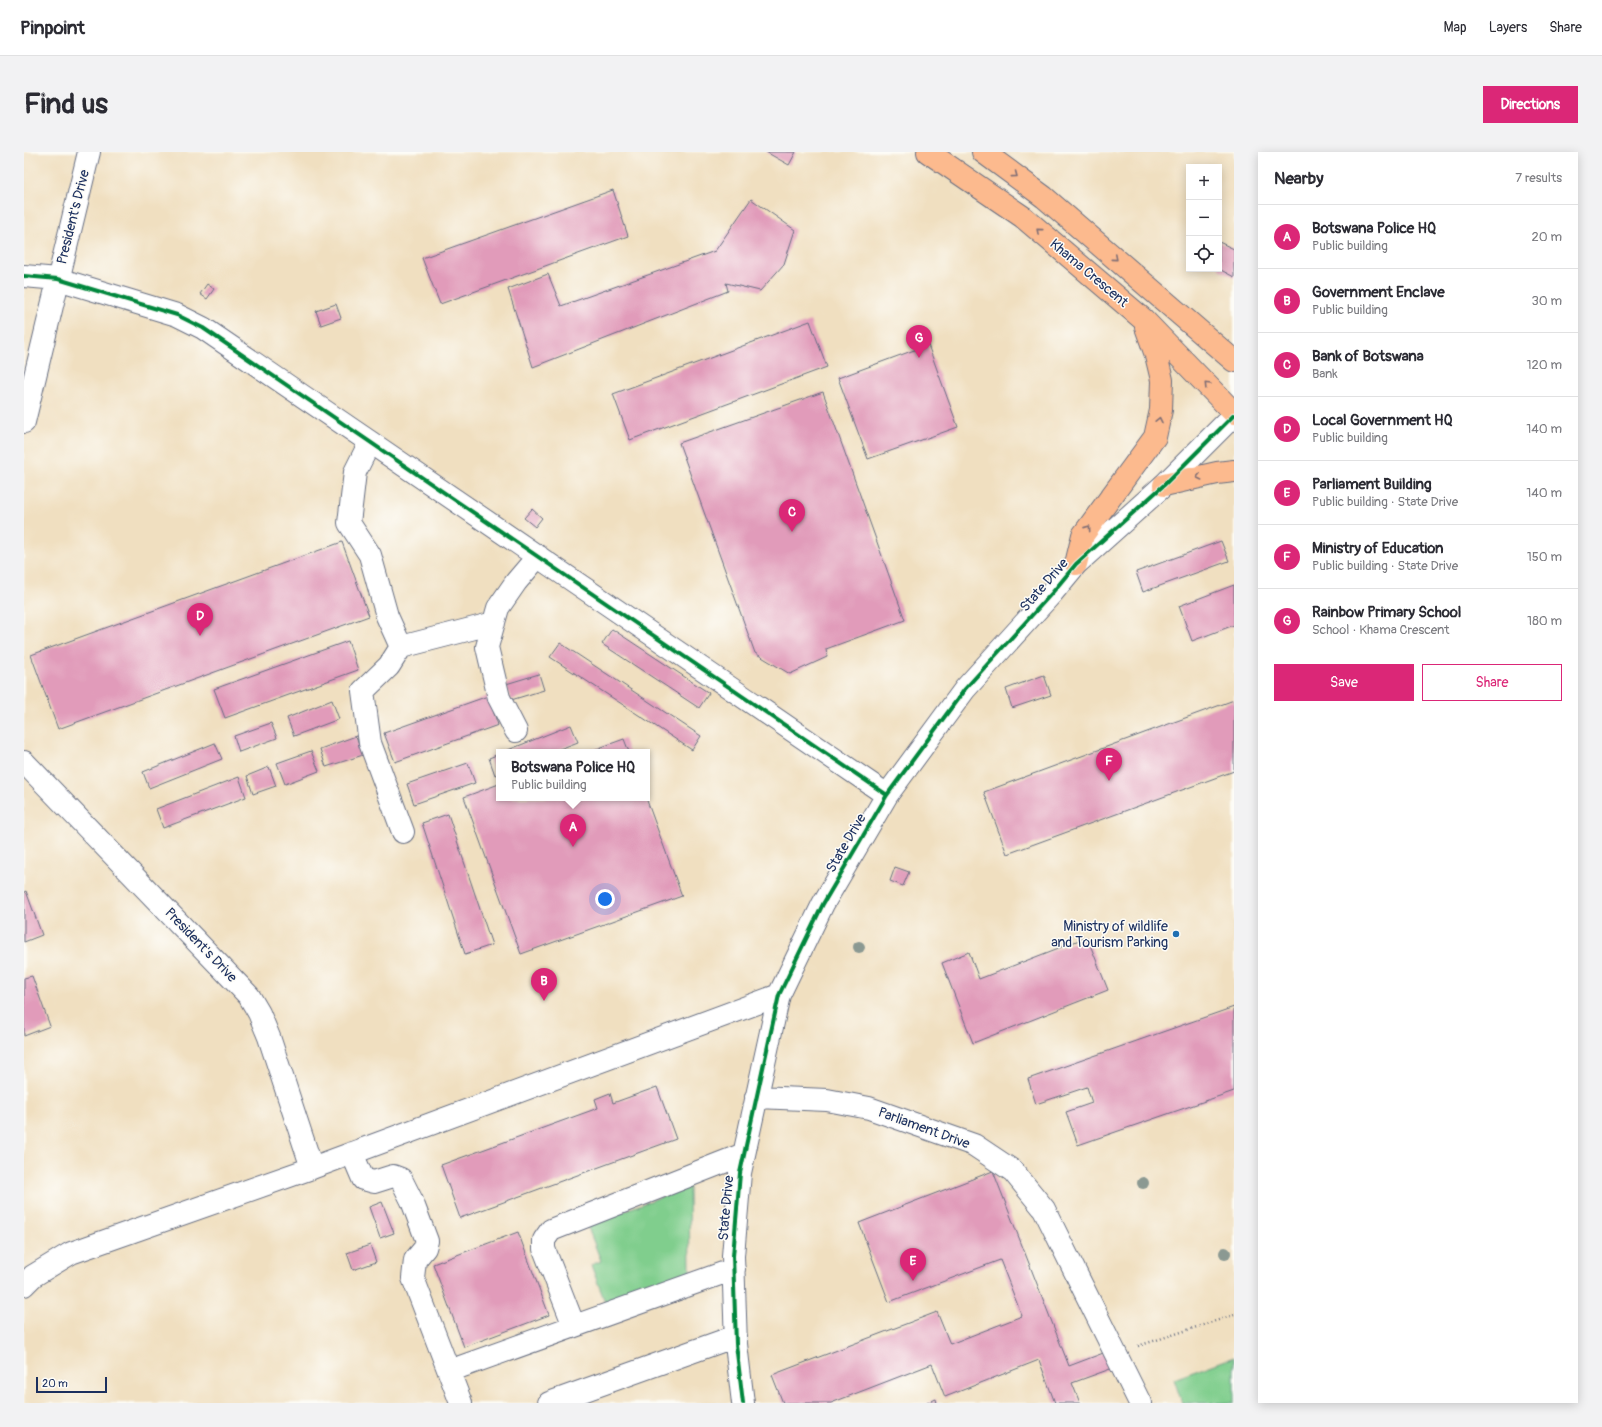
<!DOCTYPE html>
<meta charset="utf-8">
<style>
body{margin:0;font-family:Pangolin,sans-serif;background:#f2f2f3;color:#2b2b33}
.controls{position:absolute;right:12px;top:12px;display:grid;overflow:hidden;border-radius:0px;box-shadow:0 2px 10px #0003}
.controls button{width:36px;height:36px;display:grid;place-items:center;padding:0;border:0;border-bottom:1px solid #e1e1e2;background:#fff;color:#2b2b33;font:20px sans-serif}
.scale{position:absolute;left:12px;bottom:10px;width:71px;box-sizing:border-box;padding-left:4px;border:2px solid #1b2f5e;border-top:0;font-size:11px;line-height:14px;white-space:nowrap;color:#1b2f5e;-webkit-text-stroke:3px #fdfcf7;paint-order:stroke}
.you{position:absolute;left:581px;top:747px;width:14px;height:14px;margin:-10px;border:3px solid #fff;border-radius:50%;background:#1a73e8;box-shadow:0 0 0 6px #1a73e833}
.badge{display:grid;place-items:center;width:26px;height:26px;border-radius:50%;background:#db2777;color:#fff;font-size:13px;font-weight:700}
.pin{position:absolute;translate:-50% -33px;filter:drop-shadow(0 1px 2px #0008)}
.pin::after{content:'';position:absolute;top:21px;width:14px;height:12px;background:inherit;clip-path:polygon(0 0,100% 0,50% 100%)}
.popup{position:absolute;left:472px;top:597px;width:154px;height:52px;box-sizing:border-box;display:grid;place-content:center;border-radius:0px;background:#fff;filter:drop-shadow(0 1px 3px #0005);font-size:13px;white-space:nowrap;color:#7c7c81}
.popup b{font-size:15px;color:#2b2b33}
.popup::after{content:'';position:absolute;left:50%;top:100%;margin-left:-8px;border:8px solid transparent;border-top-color:#fff}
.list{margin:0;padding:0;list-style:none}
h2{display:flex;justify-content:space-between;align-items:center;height:52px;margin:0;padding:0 16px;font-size:17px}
h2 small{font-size:13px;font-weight:400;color:#7c7c81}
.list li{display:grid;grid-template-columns:26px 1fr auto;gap:12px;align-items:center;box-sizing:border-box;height:64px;padding:0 16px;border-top:1px solid #e1e1e2}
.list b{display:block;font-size:15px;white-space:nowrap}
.list p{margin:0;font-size:13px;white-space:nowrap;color:#7c7c81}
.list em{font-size:13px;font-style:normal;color:#7c7c81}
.actions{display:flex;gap:8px;padding:12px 16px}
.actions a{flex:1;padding:9px 0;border:1px solid #db2777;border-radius:0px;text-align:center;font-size:14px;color:#db2777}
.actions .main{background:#db2777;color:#fff}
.icon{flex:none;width:22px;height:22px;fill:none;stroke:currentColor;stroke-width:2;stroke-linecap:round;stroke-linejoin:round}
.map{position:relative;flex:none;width:1210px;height:1251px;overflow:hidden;border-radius:0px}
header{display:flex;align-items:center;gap:24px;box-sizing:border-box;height:56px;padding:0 20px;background:#fff;border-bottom:1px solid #e1e1e2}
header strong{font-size:19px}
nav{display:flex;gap:22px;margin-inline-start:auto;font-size:14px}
.intro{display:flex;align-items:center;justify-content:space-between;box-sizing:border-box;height:96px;padding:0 24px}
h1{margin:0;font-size:28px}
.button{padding:10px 18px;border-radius:0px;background:#db2777;color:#fff;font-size:14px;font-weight:700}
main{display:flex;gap:24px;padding:0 24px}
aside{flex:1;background:#fff;border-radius:0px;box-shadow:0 2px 10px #0003}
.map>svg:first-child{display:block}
</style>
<header>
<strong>Pinpoint</strong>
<nav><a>Map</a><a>Layers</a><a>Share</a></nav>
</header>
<div class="intro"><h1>Find us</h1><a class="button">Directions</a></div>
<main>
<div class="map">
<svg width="1210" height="1251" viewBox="0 0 1210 1251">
<rect width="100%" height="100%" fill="#fdfcf7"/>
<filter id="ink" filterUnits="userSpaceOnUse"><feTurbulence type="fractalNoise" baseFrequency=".025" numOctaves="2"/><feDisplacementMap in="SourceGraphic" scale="8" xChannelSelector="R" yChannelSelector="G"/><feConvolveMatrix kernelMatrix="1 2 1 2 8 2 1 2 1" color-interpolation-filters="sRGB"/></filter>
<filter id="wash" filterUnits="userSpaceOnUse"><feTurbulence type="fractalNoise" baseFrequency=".012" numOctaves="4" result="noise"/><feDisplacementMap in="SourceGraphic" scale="16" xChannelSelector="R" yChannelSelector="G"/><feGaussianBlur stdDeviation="0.9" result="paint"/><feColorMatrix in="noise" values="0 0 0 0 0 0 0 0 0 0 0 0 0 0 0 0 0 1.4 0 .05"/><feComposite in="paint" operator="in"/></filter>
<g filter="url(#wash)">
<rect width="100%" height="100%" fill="#f0dfc0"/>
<path fill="#80ce8d" stroke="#4e7e76" d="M665,1034L666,1124L583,1155L567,1113L577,1109L563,1073Z
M1210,1205V1251H1158L1150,1227Z"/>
<g id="blocks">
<path fill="#e19bba" d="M742,0H772L765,13Z
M589,38L604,84L416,152L398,106Z
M727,47L771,78L760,112L736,139L702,131L704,139L509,215L484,137L524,122L537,154L691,99Z
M1195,90L1210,97V125L1195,117Z
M183,132L190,137L183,147L176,142Z
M312,152L317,166L297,173L292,159Z
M786,169L803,215L606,288L589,242Z
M904,193L934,275L844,307L814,226Z
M799,240L881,468L802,497L803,505L766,522L731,501L655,291Z
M508,357L518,366L511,375L500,366Z
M1197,389L1205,409L1119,440L1112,420Z
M318,390L345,464L34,577L7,503Z
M1210,433V473L1168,489L1155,454Z
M588,477L685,541L675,556L578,492Z
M324,489L334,518L201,566L190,537Z
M536,491L677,584L668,598L526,505Z
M515,522L520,538L487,548L482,532Z
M1020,523L1027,543L988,556L982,537Z
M464,544L474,573L371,610L360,581Z
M308,548L315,567L270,584L263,566Z
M1210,548V619L983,702L960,640Z
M247,571L253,586L215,600L210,584Z
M547,573L554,590L528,600H479Z
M332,584L339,603L302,615L296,597Z
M600,587L605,600H564Z
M191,591L198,607L125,636L119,620Z
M287,599L295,619L261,632L253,611Z
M475,602V621L471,623L465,606Z
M444,611L451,631L390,652L383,632Z
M245,615L252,634L229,642L223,624Z
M215,625L222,645L139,676L132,657Z
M475,632V646H622L658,744L497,802L440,645Z
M424,662L468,793L441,802L398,671Z
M871,715L885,720L879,734L866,729Z
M2,739L18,783L0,790V740Z
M1063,785L1084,838L949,891L918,811L945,800L955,827Z
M8,824L26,874L0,884V826Z
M1210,855V939L1054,993L1042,960L1068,951L1063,935L1012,952L1004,927Z
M633,935L652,987L436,1066L417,1013L574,956L571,947L586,941L589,951Z
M969,1019L1045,1214L1082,1200L1089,1216L1048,1231L1056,1251H1031L1015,1208L921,1245L908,1212L807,1251H759L748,1223L913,1160L926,1192L998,1164L976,1108L865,1150L835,1071Z
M358,1050L370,1081L356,1086L345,1055Z
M494,1080L525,1163L440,1195L409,1112Z
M346,1093L352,1110L329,1118L323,1101Z
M912,1247L913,1251H903Z"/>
</g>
</g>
<g filter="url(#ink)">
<use href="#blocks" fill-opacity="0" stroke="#666d80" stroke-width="1"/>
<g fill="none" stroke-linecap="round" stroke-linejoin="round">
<g stroke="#666d80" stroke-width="24">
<path id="minor" d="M0,124L34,127L153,163L179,176L863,643
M0,270L65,0
M346,290L331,320L325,371L346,403L363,464L377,495L365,514L339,539L346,591L379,680
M377,495L470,471
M492,579L475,546L463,495L474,456L492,430L514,404
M0,610L225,844L235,861L245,885L288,1016
M732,945L803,948L845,956L950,993L989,1019L1020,1057L1116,1251
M328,1001L339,1027L350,1030L369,1024L377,1027L388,1049L403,1089L401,1096L391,1108L389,1126L437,1251
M0,1133L9,1124L47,1101L288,1016L755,843
M550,1174L520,1097V1088L527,1078L720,1002
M425,1219L710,1117
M525,1251L712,1184
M719,1251L712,1192L709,1104L716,1021L755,843L799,752L863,643L941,537L1028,441L1052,412L1140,333L1210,263"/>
</g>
<g stroke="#666d80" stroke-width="24">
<path id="major" d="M904,0L999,65L1120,168L1210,261
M959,0L1020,45L1210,209
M1140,333L1193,321L1210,319
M1052,412L1059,383L1131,285L1137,258L1138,228L1132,203L1122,175"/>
</g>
<path stroke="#666d80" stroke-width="2.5" stroke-dasharray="1 3" stroke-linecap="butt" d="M1114,1194L1210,1163"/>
<use href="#minor" stroke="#fff" stroke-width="22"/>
<use href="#major" stroke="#fcba8e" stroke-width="22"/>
<g stroke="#fdfcf7" stroke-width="6">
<path id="cycleway" d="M0,124L34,127L153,163L179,176L863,643
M719,1251L712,1192L709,1104L716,1021L755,843L799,752L863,643L941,537L1028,441L1052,412L1140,333L1210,263"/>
</g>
<use href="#cycleway" stroke="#00873e" stroke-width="4"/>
</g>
<g fill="#8b9992">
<circle cx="835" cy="795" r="6"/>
<circle cx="1119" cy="1031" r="6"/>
<circle cx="1201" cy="1101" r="6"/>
</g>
<defs><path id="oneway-chevron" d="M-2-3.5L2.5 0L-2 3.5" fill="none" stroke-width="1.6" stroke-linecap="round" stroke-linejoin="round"/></defs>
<g stroke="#806e74">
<use href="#oneway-chevron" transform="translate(991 23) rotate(37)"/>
<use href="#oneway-chevron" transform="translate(1015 79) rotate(-140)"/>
<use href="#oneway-chevron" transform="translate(1091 106) rotate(41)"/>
<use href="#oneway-chevron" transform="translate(1183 233) rotate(-134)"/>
<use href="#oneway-chevron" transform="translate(1135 268) rotate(-78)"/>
<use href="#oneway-chevron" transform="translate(1175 325) rotate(167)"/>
<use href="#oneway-chevron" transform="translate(1064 376) rotate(-55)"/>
</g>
</g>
<circle fill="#1f6fb2" stroke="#fdfcf7" stroke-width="1.5" cx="1152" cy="782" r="4"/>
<g text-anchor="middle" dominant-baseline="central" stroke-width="3" stroke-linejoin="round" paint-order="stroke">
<g font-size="14" fill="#1b2f5e" stroke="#fdfcf7">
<text transform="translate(49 65) rotate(-76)">President's Drive</text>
<text transform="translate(1065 121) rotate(40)">Khama Crescent</text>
<text transform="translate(1020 433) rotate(-49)">State Drive</text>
<text transform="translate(822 691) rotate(-60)">State Drive</text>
<text transform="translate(177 793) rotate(46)">President's Drive</text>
<text transform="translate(900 976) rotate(20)">Parliament Drive</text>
<text transform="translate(702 1056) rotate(-85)">State Drive</text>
</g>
<g font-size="14" fill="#1b2f5e" stroke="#fdfcf7" text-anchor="end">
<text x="1144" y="774">Ministry of wildlife<tspan x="1144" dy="16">and Tourism Parking</tspan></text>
</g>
</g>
</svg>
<div class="controls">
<button>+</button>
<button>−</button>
<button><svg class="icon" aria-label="locate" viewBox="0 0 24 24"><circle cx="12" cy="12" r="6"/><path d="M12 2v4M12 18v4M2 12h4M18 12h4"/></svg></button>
</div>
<div class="scale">20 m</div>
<div class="you"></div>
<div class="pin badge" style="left:549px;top:695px">A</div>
<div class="popup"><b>Botswana Police HQ</b>Public building</div>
<div class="pin badge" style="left:520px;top:849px">B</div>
<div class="pin badge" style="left:768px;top:380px">C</div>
<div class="pin badge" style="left:176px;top:484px">D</div>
<div class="pin badge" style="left:889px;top:1129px">E</div>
<div class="pin badge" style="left:1085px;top:629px">F</div>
<div class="pin badge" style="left:895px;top:206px">G</div>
</div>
<aside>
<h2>Nearby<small>7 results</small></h2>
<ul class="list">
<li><span class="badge">A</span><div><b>Botswana Police HQ</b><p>Public building</p></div><em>20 m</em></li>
<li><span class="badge">B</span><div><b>Government Enclave</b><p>Public building</p></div><em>30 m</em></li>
<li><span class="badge">C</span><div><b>Bank of Botswana</b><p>Bank</p></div><em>120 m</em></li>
<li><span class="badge">D</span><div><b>Local Government HQ</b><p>Public building</p></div><em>140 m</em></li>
<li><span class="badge">E</span><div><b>Parliament Building</b><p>Public building · State Drive</p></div><em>140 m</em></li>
<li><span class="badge">F</span><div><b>Ministry of Education</b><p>Public building · State Drive</p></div><em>150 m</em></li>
<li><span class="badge">G</span><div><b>Rainbow Primary School</b><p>School · Khama Crescent</p></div><em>180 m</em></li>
</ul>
<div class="actions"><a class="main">Save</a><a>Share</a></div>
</aside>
</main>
